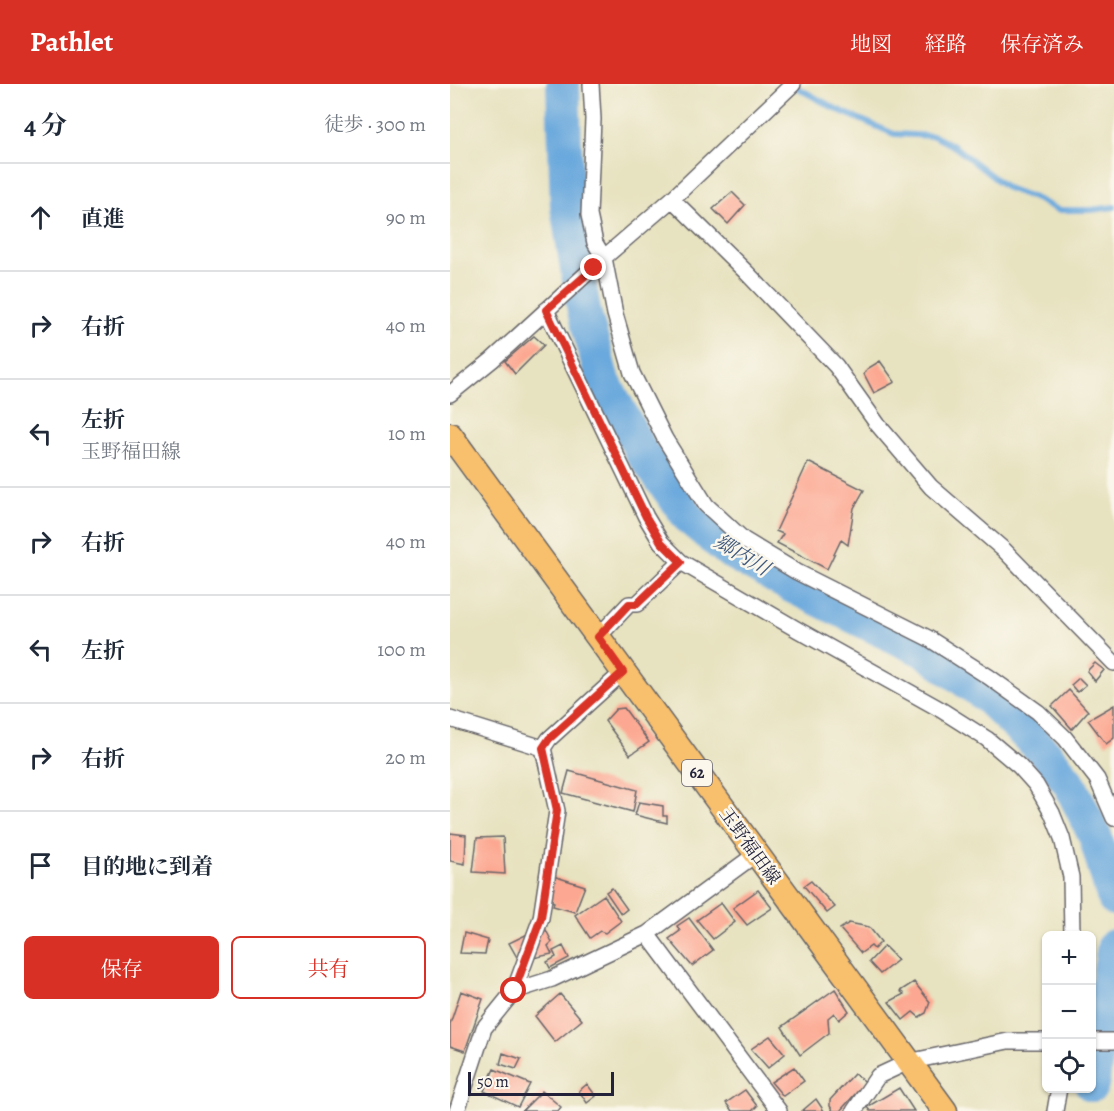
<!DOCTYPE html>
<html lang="ja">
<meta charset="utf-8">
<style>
body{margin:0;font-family:Alegreya,"Noto Serif JP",serif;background:#f2f2f3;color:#1f2937}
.controls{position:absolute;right:18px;bottom:18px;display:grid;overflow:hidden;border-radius:9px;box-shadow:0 2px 4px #0004}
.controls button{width:54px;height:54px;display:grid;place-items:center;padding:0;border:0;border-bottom:2px solid #e0e1e3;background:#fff;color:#1f2937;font:30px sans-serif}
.scale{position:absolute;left:18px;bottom:15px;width:146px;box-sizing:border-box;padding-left:6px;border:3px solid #22223b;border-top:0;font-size:16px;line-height:21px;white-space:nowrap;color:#22223b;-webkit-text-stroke:4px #fbf7ec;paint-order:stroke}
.stop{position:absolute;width:18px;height:18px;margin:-14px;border:4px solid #d93025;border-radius:50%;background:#fff}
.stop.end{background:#d93025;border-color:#fff;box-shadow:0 2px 6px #0008}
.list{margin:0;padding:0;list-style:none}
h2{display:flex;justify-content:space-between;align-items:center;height:78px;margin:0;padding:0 24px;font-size:26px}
h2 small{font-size:20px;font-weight:400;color:#747a83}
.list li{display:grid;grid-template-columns:39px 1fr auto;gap:18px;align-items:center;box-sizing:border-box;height:108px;padding:0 24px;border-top:2px solid #e0e1e3}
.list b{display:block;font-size:22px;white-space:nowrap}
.list p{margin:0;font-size:20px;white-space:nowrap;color:#747a83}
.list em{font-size:20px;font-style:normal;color:#747a83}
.actions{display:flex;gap:12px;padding:18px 24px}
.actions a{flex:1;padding:14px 0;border:2px solid #d93025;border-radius:9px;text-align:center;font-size:21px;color:#d93025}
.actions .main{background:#d93025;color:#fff}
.icon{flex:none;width:33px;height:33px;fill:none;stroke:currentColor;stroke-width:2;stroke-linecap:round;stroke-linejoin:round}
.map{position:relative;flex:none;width:664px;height:1027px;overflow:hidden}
header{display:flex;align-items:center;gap:36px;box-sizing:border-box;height:84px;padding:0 30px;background:#d93025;color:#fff}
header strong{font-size:28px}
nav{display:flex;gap:33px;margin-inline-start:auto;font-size:21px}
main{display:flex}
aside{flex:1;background:#fff}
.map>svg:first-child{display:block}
</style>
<header>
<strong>Pathlet</strong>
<nav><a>地図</a><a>経路</a><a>保存済み</a></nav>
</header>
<main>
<aside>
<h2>4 分<small>徒歩 · 300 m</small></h2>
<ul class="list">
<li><svg class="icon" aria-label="ahead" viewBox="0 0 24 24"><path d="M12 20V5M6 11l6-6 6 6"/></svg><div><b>直進</b></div><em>90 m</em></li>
<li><svg class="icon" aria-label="right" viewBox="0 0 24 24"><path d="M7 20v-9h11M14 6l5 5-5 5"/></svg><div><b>右折</b></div><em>40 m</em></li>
<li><svg class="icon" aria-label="left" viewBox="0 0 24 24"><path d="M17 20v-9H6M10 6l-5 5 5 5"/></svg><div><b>左折</b><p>玉野福田線</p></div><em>10 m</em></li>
<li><svg class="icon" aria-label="right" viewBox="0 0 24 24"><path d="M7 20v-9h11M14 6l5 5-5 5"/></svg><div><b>右折</b></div><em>40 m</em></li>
<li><svg class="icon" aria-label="left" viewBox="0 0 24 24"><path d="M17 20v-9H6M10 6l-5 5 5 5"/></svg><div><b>左折</b></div><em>100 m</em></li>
<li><svg class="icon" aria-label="right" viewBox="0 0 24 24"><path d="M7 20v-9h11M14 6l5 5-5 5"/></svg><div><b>右折</b></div><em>20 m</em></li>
<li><svg class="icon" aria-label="arrive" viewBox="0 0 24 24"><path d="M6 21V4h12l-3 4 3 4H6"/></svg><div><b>目的地に到着</b></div></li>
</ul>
<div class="actions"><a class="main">保存</a><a>共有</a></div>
</aside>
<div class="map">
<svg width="664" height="1027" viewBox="0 0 664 1027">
<rect width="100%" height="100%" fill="#fbf7ec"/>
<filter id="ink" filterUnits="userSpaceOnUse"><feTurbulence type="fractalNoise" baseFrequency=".0167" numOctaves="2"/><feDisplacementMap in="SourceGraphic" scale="12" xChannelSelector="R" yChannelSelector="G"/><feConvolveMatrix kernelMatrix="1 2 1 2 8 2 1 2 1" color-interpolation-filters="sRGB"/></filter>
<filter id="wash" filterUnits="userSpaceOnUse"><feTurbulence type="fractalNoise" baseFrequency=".008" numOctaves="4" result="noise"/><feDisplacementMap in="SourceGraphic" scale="24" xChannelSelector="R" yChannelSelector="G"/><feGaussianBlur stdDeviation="1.35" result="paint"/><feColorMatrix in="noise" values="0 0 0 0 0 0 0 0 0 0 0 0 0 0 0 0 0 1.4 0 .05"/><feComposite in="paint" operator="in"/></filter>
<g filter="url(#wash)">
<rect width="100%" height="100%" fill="#e7e2bf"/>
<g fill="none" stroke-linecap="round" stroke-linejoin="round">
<path stroke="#6ba9dd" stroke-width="6" d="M344,2L386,25L444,50L484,52L505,63L557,104L584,114L608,126H641L664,123"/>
<path stroke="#6ba9dd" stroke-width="34" d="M113,0L117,123L134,227L152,294L192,369L240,435L280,468L339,501L476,568L536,612L596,670L619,699L645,752L664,815
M642,1001L664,862"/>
</g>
<g id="blocks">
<path fill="#fca791" d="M282,108L295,121L278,140L263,125Z
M84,252L94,261L65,290L55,277Z
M430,277L445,298L424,309L414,290L417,285Z
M358,378L414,406L404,424L398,461L391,456L377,485L327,459L333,450L326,447Z
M645,579L654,586L645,597L637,587Z
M629,594L636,601L627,608L621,601Z
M619,606L638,627L622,645L602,622Z
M664,621V654L656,660L638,636Z
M174,624L199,658L180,671L155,637L166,625Z
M119,687L187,706L183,728L113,709Z
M189,718L213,722V732H217V739L185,731Z
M0,749L16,751L15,780L0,777Z
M53,753L55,790L23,788L27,754Z
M103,792L135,802L125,828L103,822L104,818L96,815Z
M361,797L385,823L377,829L354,802Z
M162,804L177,825L171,830L156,808Z
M308,806L322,824L297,841L283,824Z
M154,811L171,837L155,849L150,847L140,854L125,831Z
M271,819L285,838L263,855L247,836Z
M239,834L263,866L242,882L219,855L230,847L227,842Z
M399,839L419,843L431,858L424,865L421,862L411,869L390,845Z
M94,842L102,858L98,862L102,870L69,877L59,859Z
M14,849L38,856L35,870L10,869Z
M113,862L119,874L100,884L97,878L106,873L103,867Z
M434,862L448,876L430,890L419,878Z
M464,898L480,918L476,929L469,933L463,928L453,936L439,918L454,910L450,907Z
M385,905L399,927L389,936L384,929L378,934L379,949L350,971L332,943Z
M11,907L33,915L15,967L0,962V940Z
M110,910L132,936L105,958L85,932Z
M320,952L335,970L318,984L301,965Z
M53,969L71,975L66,985L50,980Z
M344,983L354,997L333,1012L321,998Z
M44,985L80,1000L68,1023L34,1007Z
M404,990L416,998L390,1027H383L380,1022V1016Z
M137,1000L146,1012L137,1019L129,1007Z
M449,1004L464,1027H420L417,1023Z
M295,1006L307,1022L302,1027H282L276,1019Z
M92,1007L111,1023L108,1027H72Z
M366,1015L374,1027H352Z"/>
</g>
</g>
<g filter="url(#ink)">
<use href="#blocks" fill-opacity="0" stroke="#676569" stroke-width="1.5"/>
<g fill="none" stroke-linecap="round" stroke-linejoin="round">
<g stroke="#676569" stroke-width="18">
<path id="minor" d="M141,0L143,35L139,131L145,159L154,174L165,230L182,289L215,355L256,421L294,456L347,488L478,554L539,593L588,628L615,654L647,695L664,734
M222,115L296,188L386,282L428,341L481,403L554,466L664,579
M96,226L196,433L211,458L231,478L348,546L488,624L537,655L569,682L586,701L602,729L612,754L621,793L622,852
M0,310L42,276L157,171L222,115L343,0
M148,553L179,520H187L231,478
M0,635L93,664
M197,850L329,1027
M64,907L102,895L197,850L306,770
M642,957H664
M7,1027L34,944L64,907L91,834L107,727L93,664L99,655L173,588
M404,1027L428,992L458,978L558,957H596
M605,1027L609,1004"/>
</g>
<g stroke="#676569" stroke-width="27">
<path id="primary" d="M0,351L495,1027"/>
</g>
<use href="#minor" stroke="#fff" stroke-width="15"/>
<use href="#primary" stroke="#f8bf6c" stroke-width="24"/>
</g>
</g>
<g fill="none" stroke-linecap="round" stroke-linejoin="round" filter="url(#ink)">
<path stroke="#d93025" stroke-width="8" d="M64,907L91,834L107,726L93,664L99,655L173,588L148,553L179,520H187L231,478L211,458L196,433L96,226L144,184"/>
</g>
<g text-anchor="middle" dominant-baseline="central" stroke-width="5" stroke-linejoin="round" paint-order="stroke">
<rect fill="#fbf7ec" stroke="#636270" stroke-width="1.5" x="232" y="676" width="30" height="26" rx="4.5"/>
<g font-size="16" font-weight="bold" fill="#22223b">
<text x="247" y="689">62</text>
</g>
<g font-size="18" fill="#22223b" stroke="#fbf7ec">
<text transform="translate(300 762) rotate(54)">玉野福田線</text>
</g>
<g font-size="20" font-style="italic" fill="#3f587c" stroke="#fbf7ec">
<text transform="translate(292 471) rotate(31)">郷内川</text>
</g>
</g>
</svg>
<div class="controls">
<button>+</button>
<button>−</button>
<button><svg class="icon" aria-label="locate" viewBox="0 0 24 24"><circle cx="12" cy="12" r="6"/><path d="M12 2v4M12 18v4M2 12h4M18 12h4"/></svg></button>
</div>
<div class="scale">50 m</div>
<div class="stop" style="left:64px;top:907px"></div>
<div class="stop end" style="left:144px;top:184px"></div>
</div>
</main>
